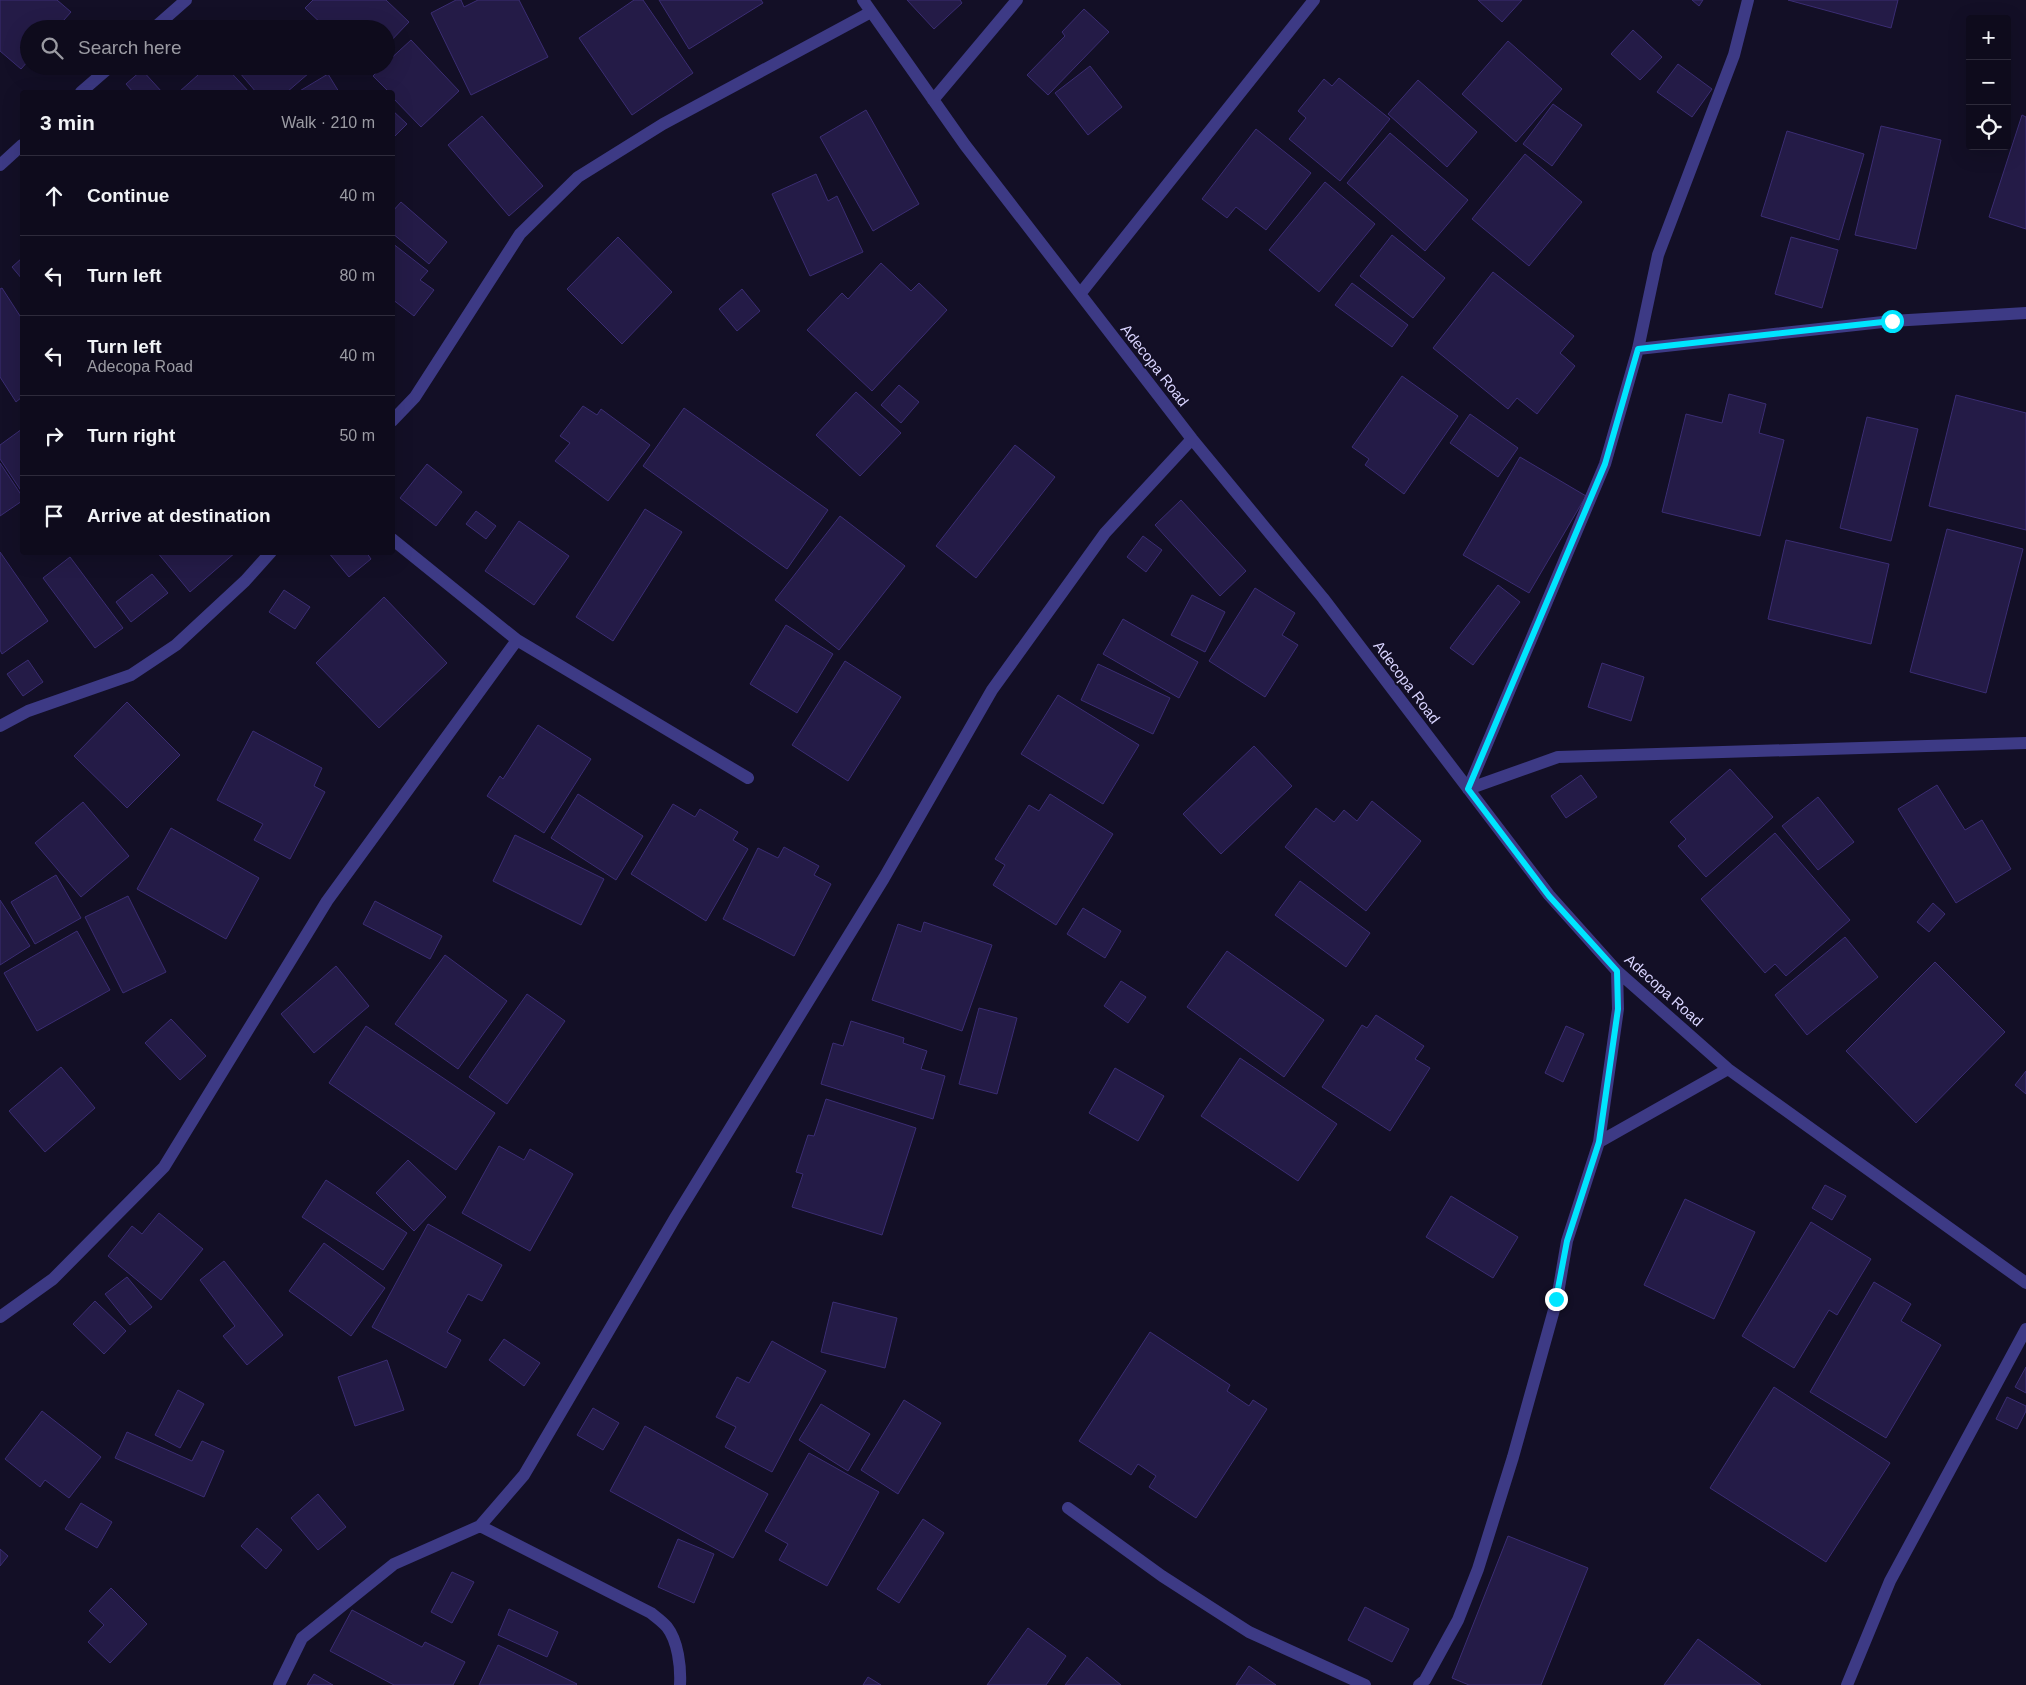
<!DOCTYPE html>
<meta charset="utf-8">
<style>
body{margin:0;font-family:Arial,sans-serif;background:#171425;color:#f1f3f6}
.controls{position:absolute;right:15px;top:15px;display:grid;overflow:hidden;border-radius:5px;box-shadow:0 5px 20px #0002}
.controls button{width:45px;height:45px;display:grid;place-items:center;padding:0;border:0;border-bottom:1px solid #2e2b3b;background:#0e0b1c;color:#f1f3f6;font:25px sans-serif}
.stop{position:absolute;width:15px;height:15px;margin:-11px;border:4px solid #00e5ff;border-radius:50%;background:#fff}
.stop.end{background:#00e5ff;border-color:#fff;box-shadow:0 1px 5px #0008}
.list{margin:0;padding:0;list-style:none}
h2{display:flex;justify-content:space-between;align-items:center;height:65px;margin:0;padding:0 20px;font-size:21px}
h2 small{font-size:16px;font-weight:400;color:#9b9ba3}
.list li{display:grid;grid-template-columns:32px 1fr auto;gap:15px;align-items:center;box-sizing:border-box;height:80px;padding:0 20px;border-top:1px solid #2e2b3b}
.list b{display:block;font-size:19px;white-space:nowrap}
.list p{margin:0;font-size:16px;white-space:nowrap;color:#9b9ba3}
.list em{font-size:16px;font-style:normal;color:#9b9ba3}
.icon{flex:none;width:28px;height:28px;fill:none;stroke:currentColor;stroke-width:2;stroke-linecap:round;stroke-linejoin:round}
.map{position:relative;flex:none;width:2026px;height:1685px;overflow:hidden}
.search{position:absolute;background:#0e0b1c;box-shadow:0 5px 20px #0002;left:20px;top:20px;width:375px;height:55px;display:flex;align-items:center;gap:12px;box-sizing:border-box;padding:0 18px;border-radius:28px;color:#9b9ba3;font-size:19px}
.panel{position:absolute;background:#0e0b1c;box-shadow:0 5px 20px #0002;left:20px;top:90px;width:375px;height:465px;border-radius:5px}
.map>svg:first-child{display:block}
</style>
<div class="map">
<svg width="2026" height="1685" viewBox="0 0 2026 1685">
<rect width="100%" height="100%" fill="#130f26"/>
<path fill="#241b47" stroke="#3b2d73" d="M0,0H57L71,12L56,29H29V60L21,69L0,51Z
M313,0H386L409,22L386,46V29H327L305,8Z
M456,0H461L464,7L478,0H519L548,57L471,95L431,13Z
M634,0H643L693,73L632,115L579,38Z
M659,0H761L763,3L689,49Z
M907,0H960L962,3L934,29Z
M1478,0H1522L1502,22Z
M1692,0H1703L1699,6Z
M1788,0H1898L1891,28Z
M1084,9L1109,32L1048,95L1027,75L1065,36L1062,32Z
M1633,30L1662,57L1640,80L1611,54Z
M411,40L459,91L421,127L392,97V92H389L373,76L383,66H386V63Z
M1508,41L1562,89L1516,142L1462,94Z
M1678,64L1712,89L1692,117L1657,92Z
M208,66H225L249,92H179Z
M234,66H304L309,73L287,92H256Z
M1090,66L1122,107L1088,135L1055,93Z
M142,70L162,92H133L126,84Z
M328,74L339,92H298Z
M1339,78L1390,119L1340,181L1289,139L1306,118L1298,111L1324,79L1332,86Z
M1418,80L1477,132L1447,167L1388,114Z
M1553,104L1582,125L1552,166L1523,144Z
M392,110L407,124L392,139Z
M866,110L919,204L873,231L820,137Z
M2022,115L2026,117V229L1989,217Z
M482,116L543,186L509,216L448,145Z
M1881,126L1941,140L1916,249L1855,235Z
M1256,129L1311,173L1266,230L1236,207L1227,218L1202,199Z
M1787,131L1864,154L1839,240L1761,216Z
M1390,133L1468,200L1425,251L1347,183Z
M1525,154L1582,202L1529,266L1472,219Z
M816,174L828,201L837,196L863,252L810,276L772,194Z
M1325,182L1375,224L1319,292L1269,250Z
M401,202L447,242L429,264L392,233V212Z
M1392,235L1445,278L1413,318L1360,276Z
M618,237L672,292L622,344L567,289Z
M1791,237L1838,250L1822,308L1775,294Z
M392,243L428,271L420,280L434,290L414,316L392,299Z
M22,258V279L12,267Z
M881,263L911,291L919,283L947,310L872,391L807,330L842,293L848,299Z
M1493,272L1574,336L1560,353L1575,366L1537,414L1517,398L1508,409L1433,348Z
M1352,283L1408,325L1392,347L1335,305Z
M2,288L22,319V397L16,402L0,377V289Z
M742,289L760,311L737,331L719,309Z
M1402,376L1458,416L1404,494L1365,465L1369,459L1352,447Z
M899,385L919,402L901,423L881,405Z
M856,392L901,433L860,476L816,435Z
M1729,394L1766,404L1759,433L1784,440L1760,536L1662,512L1686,414L1722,423Z
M1956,395L2026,413V530L1929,506Z
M583,406L597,415L601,409L650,445L608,501L555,461L570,443L560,436Z
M684,408L828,510L787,569L643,466Z
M1470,414L1518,448L1498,477L1450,443Z
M1867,417L1918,429L1891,541L1840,528Z
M22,429V492L0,459V445Z
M1015,445L1055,477L976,578L936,546Z
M1520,457L1586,496L1529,593L1463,555Z
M0,463L22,496V501L0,516Z
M427,464L462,492L436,526L400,498Z
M1181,500L1246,571L1220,596L1155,525Z
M645,509L682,532L613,641L576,617Z
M476,511L496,526L486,539L466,524Z
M840,516L905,566L839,650L775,600Z
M519,521L569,556L534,605L485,571Z
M1947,529L2023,549L1986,693L1910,672Z
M1143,536L1162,550L1146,572L1127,557Z
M1786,540L1889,564L1871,644L1768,619Z
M0,552L48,621L2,654L0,650Z
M157,552H236L190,592Z
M328,552H366L371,559L349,577Z
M70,557L123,628L95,648L43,578Z
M152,574L168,593L131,622L116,602Z
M1498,585L1520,602L1473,665L1450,648Z
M1255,588L1295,613L1282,635L1298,645L1265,697L1209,661Z
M284,590L310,607L295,629L269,612Z
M1192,595L1225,612L1205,652L1171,635Z
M384,597L447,663L379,728L316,663Z
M1123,619L1198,662L1179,698L1103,654Z
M786,625L833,654L797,713L750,684Z
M28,660L43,682L23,696L7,674Z
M845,661L901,697L848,781L792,745Z
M1602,663L1644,677L1631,721L1588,707Z
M1098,664L1170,698L1153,734L1081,700Z
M1058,695L1139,745L1103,804L1021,754Z
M127,702L180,755L127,808L74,756Z
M538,725L591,759L544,833L487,796L500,776L503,779Z
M253,731L322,768L314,786L325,792L290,859L254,840L263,824L217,800Z
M1254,746L1292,786L1221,854L1183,814Z
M1730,769L1773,817L1706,877L1678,846L1686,839L1670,822Z
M1581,775L1597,797L1566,818L1551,796Z
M1937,785L1965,830L1982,820L2011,869L1956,903L1898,809Z
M578,794L643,836L616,880L551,838Z
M1050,794L1113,834L1056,925L993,885L1005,865L995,859L1029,805L1039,811Z
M1818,797L1854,842L1818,870L1782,826Z
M1372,801L1421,841L1366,911L1285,847L1316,808L1334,822L1344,810L1357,821Z
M83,802L129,856L81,897L35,843Z
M673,804L695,817L700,809L738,832L733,840L748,849L706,921L631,874Z
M171,828L259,878L226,939L137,889Z
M1775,833L1850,920L1786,976L1775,964L1765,973L1701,899Z
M515,835L604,879L581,925L493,881Z
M784,847L819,866L814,875L831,884L794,956L723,919L758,848L778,858Z
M56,875L81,918L35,944L11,902Z
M1300,881L1370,933L1346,967L1275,915Z
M128,896L166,972L123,993L85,917Z
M0,900L30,946L0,965Z
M375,901L442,936L430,959L363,924Z
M1933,903L1945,914L1929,932L1917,922Z
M1083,908L1121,931L1105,958L1067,934Z
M924,922L992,945L962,1031L872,1000L898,924L921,932Z
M77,931L110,990L37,1031L4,973Z
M1845,937L1878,977L1807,1035L1775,995Z
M1227,951L1324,1020L1284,1077L1187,1007Z
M445,955L507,1001L458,1069L395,1024Z
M1935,962L2005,1032L1916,1123L1846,1051Z
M336,966L369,1006L314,1053L281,1014Z
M1121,981L1146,997L1128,1023L1104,1006Z
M527,994L565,1021L507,1104L469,1077Z
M979,1008L1017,1018L997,1094L959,1084Z
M1376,1015L1424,1046L1415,1059L1430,1068L1390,1131L1322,1087L1362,1025L1367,1028Z
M171,1019L206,1056L180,1080L145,1043Z
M851,1021L904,1038L903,1043L927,1051L921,1069L945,1076L933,1119L821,1084L833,1043L843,1046Z
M366,1026L495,1113L456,1170L329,1083Z
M1566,1026L1584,1034L1563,1082L1545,1073Z
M1240,1058L1337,1124L1298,1181L1201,1116Z
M61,1067L95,1108L45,1152L9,1111Z
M1115,1068L1164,1096L1138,1141L1089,1113Z
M2026,1071V1094L2015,1085Z
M826,1099L916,1128L882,1235L792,1207L803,1174L796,1172L808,1135L814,1136Z
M499,1146L524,1160L530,1149L573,1174L530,1251L462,1213Z
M408,1160L446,1197L414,1231L376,1193Z
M326,1180L407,1233L383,1270L302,1217Z
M1825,1185L1846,1196L1832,1220L1812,1208Z
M1451,1196L1518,1237L1493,1278L1426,1237Z
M1685,1199L1755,1232L1714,1319L1644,1285Z
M159,1213L203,1249L161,1300L108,1256L132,1226L142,1234Z
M1811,1222L1871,1259L1837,1315L1829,1310L1794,1368L1742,1336Z
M428,1224L502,1265L482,1301L468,1294L447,1332L461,1340L446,1368L372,1327Z
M324,1243L385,1288L351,1336L289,1291Z
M224,1261L283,1335L247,1365L223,1336L235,1326L200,1280Z
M127,1277L152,1307L130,1325L105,1294Z
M1874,1282L1911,1304L1901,1321L1941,1345L1886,1438L1810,1392Z
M95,1301L126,1331L104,1354L73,1324Z
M833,1302L897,1318L885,1368L821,1352Z
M1150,1332L1230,1385L1227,1391L1249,1406L1253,1400L1267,1409L1196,1518L1149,1487L1156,1476L1138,1464L1131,1475L1079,1441Z
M504,1339L540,1363L524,1386L489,1360Z
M772,1341L826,1371L772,1472L725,1447L736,1427L716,1417L737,1377L749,1383Z
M387,1360L404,1410L355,1426L338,1377Z
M2026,1367V1393L2015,1387Z
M1774,1387L1890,1463L1826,1562L1710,1488Z
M178,1390L204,1404L180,1448L155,1435Z
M2007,1397L2026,1406V1411L2017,1429L1996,1419Z
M904,1400L941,1423L898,1494L861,1470Z
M821,1404L870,1434L848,1471L799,1440Z
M593,1408L619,1423L603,1450L577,1435Z
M42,1411L101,1457L69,1498L45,1480L40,1487L5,1459Z
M645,1426L768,1494L733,1558L610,1491Z
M127,1432L192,1461L202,1441L224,1451L204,1497L115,1458Z
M809,1453L879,1492L827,1586L779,1560L788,1544L765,1531Z
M318,1494L346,1527L318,1550L291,1518Z
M81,1503L112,1522L97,1548L65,1529Z
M923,1519L944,1533L899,1603L877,1589Z
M257,1528L282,1550L266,1569L241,1546Z
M1508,1536L1588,1568L1541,1685H1469L1452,1678Z
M678,1539L714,1554L694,1603L658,1587Z
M0,1549L8,1556L0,1566Z
M452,1572L474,1582L452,1623L431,1612Z
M111,1588L147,1624L110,1663L88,1642L104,1625L89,1611Z
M1365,1607L1409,1629L1392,1662L1348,1640Z
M509,1609L558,1632L547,1657L498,1635Z
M352,1610L422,1647L425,1642L465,1662L453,1685H394L330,1651Z
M1028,1628L1066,1656L1046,1685H987Z
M1698,1639L1761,1685H1664Z
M498,1645L577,1684L576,1685H479Z
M1087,1657L1121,1685H1065Z
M1249,1666L1276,1685H1236Z
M314,1674L333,1685H307Z
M868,1677L881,1685H863Z"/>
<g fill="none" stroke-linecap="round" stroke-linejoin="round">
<path stroke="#3d3a85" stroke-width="12" d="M863,0L965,145L1192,439L1323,598L1549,895L1617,971L1728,1069L2026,1283
M153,29L186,0
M81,92L111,66
M933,100L1017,0
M0,165L22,145
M1080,294L1314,0
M1638,349L1892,321L2026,313
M392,421L415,397L520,234L578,177L663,124L871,12
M392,539L517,640L748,778
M0,726L28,711L131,675L176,645L245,581L271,552
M1468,789L1605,464L1638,349L1658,255L1734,55L1748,0
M1468,789L1558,757L2026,743
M1599,1142L1618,1009L1617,971
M0,1317L53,1279L164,1167L327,901L517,640
M1068,1508L1162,1576L1249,1632L1365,1685
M480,1526L651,1613C656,1617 663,1622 667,1627C678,1641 681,1667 680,1685
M279,1685L302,1638L394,1564L480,1526L524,1475L675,1218L884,878L992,690L1105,533L1192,439
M1419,1685L1425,1680L1458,1620L1478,1569L1513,1457L1557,1299L1567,1241L1599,1142L1728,1069
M1847,1685L1890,1581L2026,1329"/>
</g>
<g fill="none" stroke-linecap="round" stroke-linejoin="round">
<path stroke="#00e5ff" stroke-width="6" d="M1556,1299L1567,1241L1599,1142L1618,1009L1617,971L1549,896L1468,789L1605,464L1638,349L1892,321"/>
</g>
<g text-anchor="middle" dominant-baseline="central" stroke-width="4" stroke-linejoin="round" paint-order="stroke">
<g font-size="15" fill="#d9d4ff" stroke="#130f26">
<text transform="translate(1155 365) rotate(52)">Adecopa Road</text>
<text transform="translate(1407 682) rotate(53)">Adecopa Road</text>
<text transform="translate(1664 990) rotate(42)">Adecopa Road</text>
</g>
</g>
</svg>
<div class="controls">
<button>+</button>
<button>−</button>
<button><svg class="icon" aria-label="locate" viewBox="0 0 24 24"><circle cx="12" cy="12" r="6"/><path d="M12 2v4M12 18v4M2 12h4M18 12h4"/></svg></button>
</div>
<div class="stop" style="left:1892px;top:321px"></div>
<div class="stop end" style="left:1556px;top:1299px"></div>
<div class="search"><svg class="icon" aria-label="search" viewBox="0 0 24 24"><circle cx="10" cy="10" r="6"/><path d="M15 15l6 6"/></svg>Search here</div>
<section class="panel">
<h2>3 min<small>Walk · 210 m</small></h2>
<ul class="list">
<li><svg class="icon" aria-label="ahead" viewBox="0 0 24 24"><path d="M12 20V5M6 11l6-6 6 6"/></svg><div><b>Continue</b></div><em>40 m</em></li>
<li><svg class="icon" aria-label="left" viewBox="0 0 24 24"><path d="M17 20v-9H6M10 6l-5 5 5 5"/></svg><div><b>Turn left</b></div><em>80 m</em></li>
<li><svg class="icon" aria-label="left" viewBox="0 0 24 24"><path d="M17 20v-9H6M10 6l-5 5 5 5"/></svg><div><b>Turn left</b><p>Adecopa Road</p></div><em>40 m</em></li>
<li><svg class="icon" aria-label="right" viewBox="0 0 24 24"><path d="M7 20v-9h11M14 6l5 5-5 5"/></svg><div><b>Turn right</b></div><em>50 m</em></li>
<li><svg class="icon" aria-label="arrive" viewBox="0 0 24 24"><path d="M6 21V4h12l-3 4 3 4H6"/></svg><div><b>Arrive at destination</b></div></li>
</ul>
</section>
</div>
